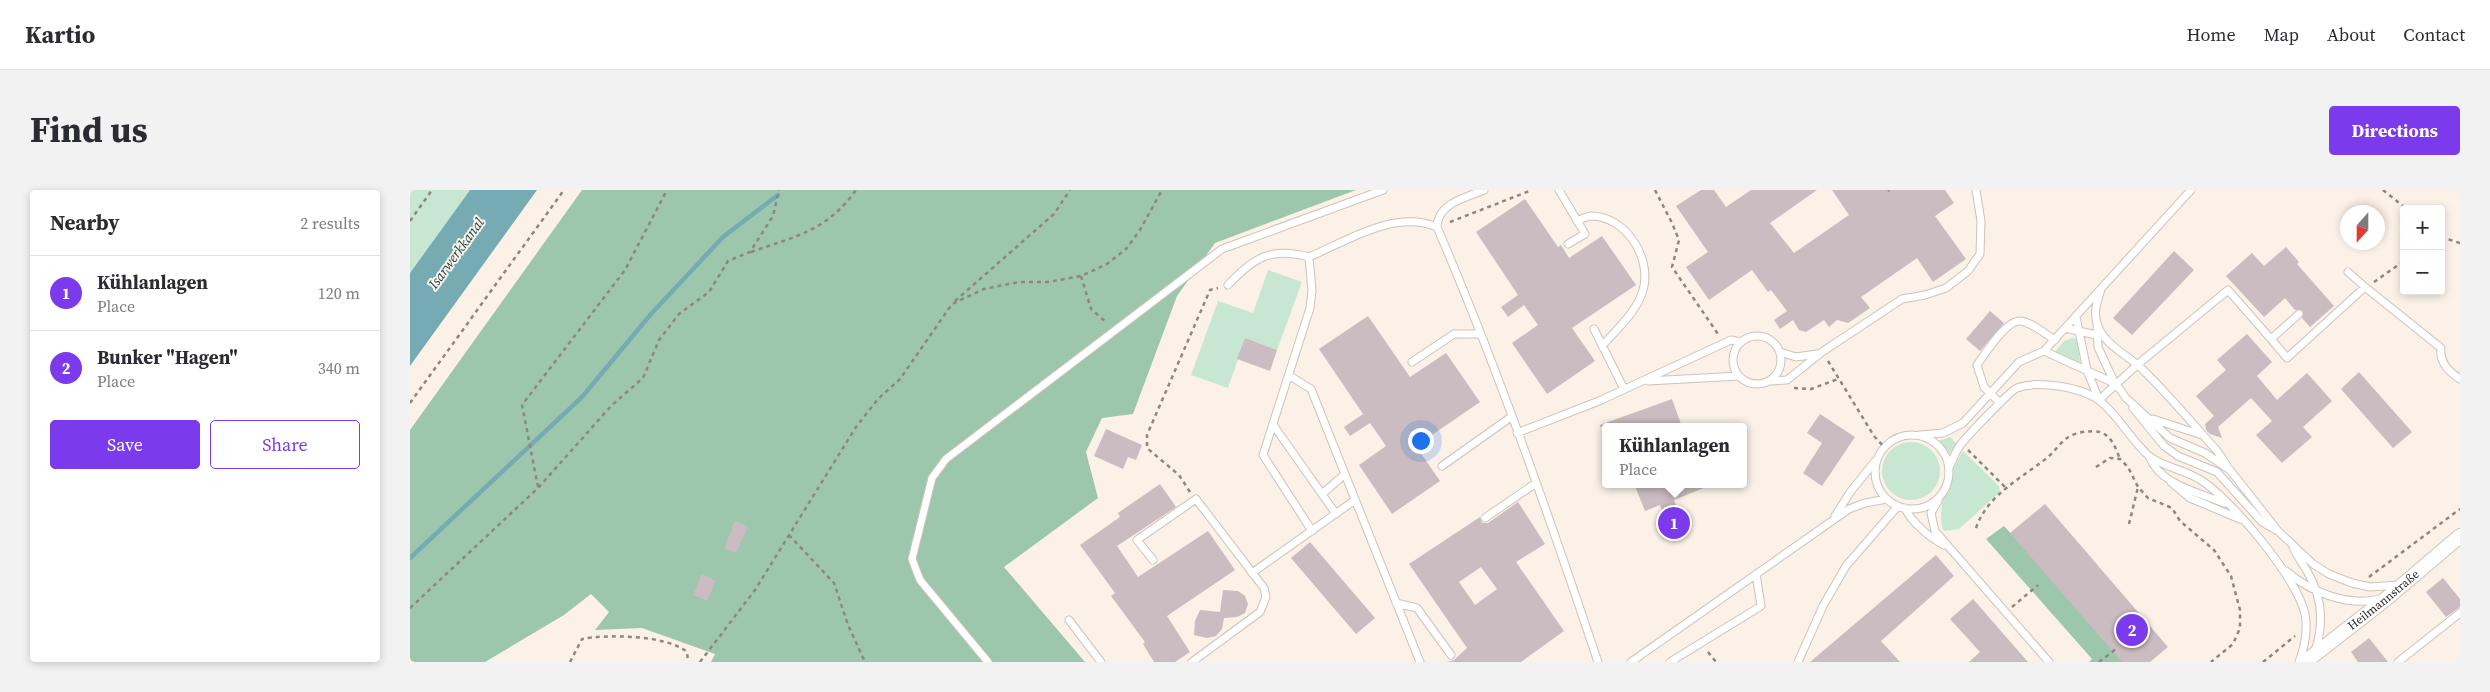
<!DOCTYPE html>
<meta charset="utf-8">
<style>
body{margin:0;font-family:"Source Serif 4",serif;background:#f2f2f3;color:#2b2b33}
.controls{position:absolute;right:15px;top:15px;display:grid;overflow:hidden;border-radius:5px;box-shadow:0 2px 8px #0003}
.controls button{width:45px;height:45px;display:grid;place-items:center;padding:0;border:0;border-bottom:1px solid #e1e1e2;background:#fff;color:#2b2b33;font:25px sans-serif}
.compass{position:absolute;left:1930px;top:15px;width:45px;height:45px;border-radius:50%;background:#fff;box-shadow:0 2px 8px #0003;rotate:201deg}
.you{position:absolute;left:1010px;top:250px;width:18px;height:18px;margin:-12px;border:4px solid #fff;border-radius:50%;background:#1a73e8;box-shadow:0 0 0 8px #1a73e833}
.badge{display:grid;place-items:center;width:32px;height:32px;border-radius:50%;background:#7c3aed;color:#fff;font-size:16px;font-weight:700}
.pin{position:absolute;translate:-50% -50%;border:2px solid #fff;box-shadow:0 1px 5px #0006}
.popup{position:absolute;left:1192px;top:233px;width:145px;height:65px;box-sizing:border-box;display:grid;place-content:center;border-radius:5px;background:#fff;filter:drop-shadow(0 1px 4px #0005);font-size:16px;white-space:nowrap;color:#7c7c81}
.popup b{font-size:19px;color:#2b2b33}
.popup::after{content:'';position:absolute;left:50%;top:100%;margin-left:-10px;border:10px solid transparent;border-top-color:#fff}
.list{margin:0;padding:0;list-style:none}
h2{display:flex;justify-content:space-between;align-items:center;height:65px;margin:0;padding:0 20px;font-size:21px}
h2 small{font-size:16px;font-weight:400;color:#7c7c81}
.list li{display:grid;grid-template-columns:32px 1fr auto;gap:15px;align-items:center;box-sizing:border-box;height:75px;padding:0 20px;border-top:1px solid #e1e1e2}
.list b{display:block;font-size:19px;white-space:nowrap}
.list p{margin:0;font-size:16px;white-space:nowrap;color:#7c7c81}
.list em{font-size:16px;font-style:normal;color:#7c7c81}
.actions{display:flex;gap:10px;padding:15px 20px}
.actions a{flex:1;padding:11px 0;border:1px solid #7c3aed;border-radius:5px;text-align:center;font-size:18px;color:#7c3aed}
.actions .main{background:#7c3aed;color:#fff}
.map{position:relative;flex:none;width:2050px;height:472px;overflow:hidden;border-radius:5px}
header{display:flex;align-items:center;gap:30px;box-sizing:border-box;height:70px;padding:0 25px;background:#fff;border-bottom:1px solid #e1e1e2}
header strong{font-size:24px}
nav{display:flex;gap:28px;margin-inline-start:auto;font-size:18px}
.intro{display:flex;align-items:center;justify-content:space-between;box-sizing:border-box;height:120px;padding:0 30px}
h1{margin:0;font-size:35px}
.button{padding:12px 22px;border-radius:5px;background:#7c3aed;color:#fff;font-size:18px;font-weight:700}
main{display:flex;gap:30px;padding:0 30px}
aside{flex:1;background:#fff;border-radius:5px;box-shadow:0 2px 8px #0003}
.map>svg:first-child{display:block}
</style>
<header>
<strong>Kartio</strong>
<nav><a>Home</a><a>Map</a><a>About</a><a>Contact</a></nav>
</header>
<div class="intro"><h1>Find us</h1><a class="button">Directions</a></div>
<main>
<aside>
<h2>Nearby<small>2 results</small></h2>
<ul class="list">
<li><span class="badge">1</span><div><b>Kühlanlagen</b><p>Place</p></div><em>120 m</em></li>
<li><span class="badge">2</span><div><b>Bunker &quot;Hagen&quot;</b><p>Place</p></div><em>340 m</em></li>
</ul>
<div class="actions"><a class="main">Save</a><a>Share</a></div>
</aside>
<div class="map">
<svg width="2050" height="472" viewBox="0 0 2050 472">
<rect width="100%" height="100%" fill="#fbf1e7"/>
<path fill="#c7e7d2" d="M0,0H60L0,83Z
M858,80L892,92L867,160L835,149L818,198L781,185L808,111L843,123Z
M1662,148L1667,149L1670,173L1644,163L1654,151Z
M1540,247L1547,254L1538,265L1528,251Z
M1472 281a29 29 0 1 1 58 0a29 29 0 1 1-58 0Z
M1553,261L1589,296L1590,302L1549,339L1534,341C1524,322 1542,278 1553,261Z"/>
<path fill="#9dc7ad" d="M172,0H946L805,53L767,106L723,224L692,228L676,262L688,308L594,377L675,472H301L305,464L232,438L185,440L199,422L181,404L154,425L75,472H0V240Z
M1594,336L1718,472H1679L1682,469L1576,349Z"/>
<path fill="#76abb3" d="M60,0H127L0,176V83Z"/>
<g fill="none" stroke-linecap="round" stroke-linejoin="round">
<path stroke="#76abb3" stroke-width="4.5" d="M0,368L172,207L241,124L313,47L368,5"/>
</g>
<path fill="#cabcc0" fill-rule="evenodd" d="M1291,0H1304L1316,17L1341,0H1407L1360,33L1384,63L1439,25L1422,0H1535L1544,13L1525,26L1556,69L1523,92L1507,68L1451,107L1460,118L1438,133L1427,130L1419,137L1414,130L1396,142L1389,140L1383,130L1370,139L1364,130L1377,121L1361,100L1358,102L1342,80L1299,110L1276,77L1298,62L1266,16Z
M1115,9L1148,57L1151,55L1159,68L1192,46L1226,95L1162,138L1185,171L1137,204L1102,153L1128,135L1114,115L1098,127L1091,117L1108,105L1066,42Z
M1876,57L1889,72L1887,74L1924,116L1900,137L1892,128L1893,121L1885,120L1875,108L1854,127L1816,86L1842,63L1854,76Z
M1764,61L1784,80L1722,145L1703,128Z
M1580,121L1594,133L1570,161L1556,149Z
M958,126L1000,187L1036,163L1070,212L1006,256L1030,291L982,324L949,275L976,256L960,233L940,246L934,237L953,224L909,159Z
M1837,144L1862,172L1847,186L1867,210L1897,183L1922,211L1893,237L1902,247L1872,273L1846,245L1862,231L1841,208L1808,237L1812,248L1800,244L1796,240L1795,234L1804,226L1786,206L1816,180L1807,170Z
M835,148L867,160L860,181L827,169Z
M1949,182L2002,242L1983,258L1931,199Z
M1262,209L1272,237H1190V235Z
M1410,224L1445,247L1412,296L1393,283L1412,253L1397,243Z
M696,239L732,255L726,270L718,267L713,279L684,266Z
M750,294L766,317L707,356L728,387L798,341L825,380L757,426L780,462L765,472H744L733,454L735,452L701,406L705,403L670,355L710,327L708,323Z
M1224,294H1301V295L1264,310L1273,337L1259,342L1250,315L1235,321Z
M1108,312L1135,354L1106,372L1154,441L1111,472H1037L1044,470L1057,458L999,374L1070,327L1072,333H1078ZM1071,377L1087,399L1065,415L1049,392Z
M1635,314L1758,457L1740,472H1712L1600,343Z
M325,331L338,337L326,363L314,358Z
M900,352L965,428L946,444L881,368Z
M1526,365L1544,386L1471,451L1490,472H1400Z
M292,384L306,391L297,411L283,405Z
M2033,388L2050,409V417L2036,427L2016,402Z
M813,400L828,401L835,406L838,414L835,423L827,427L814,428L812,439L806,446L797,448L784,445L785,431L790,420L810,422Z
M1563,409L1618,472H1559L1570,462L1540,429Z
M1959,448L1978,472H1948L1941,462Z"/>
<g fill="none" stroke-linecap="round" stroke-linejoin="round">
<g stroke="#cdc3ba" stroke-width="9">
<path id="service" d="M1074,0C1055,8 1028,13 1027,37C1088,179 1139,326 1188,472
M1149,0L1175,44L1158,54
M1167,31C1172,29 1177,26 1182,26C1215,27 1240,65 1234,96C1230,119 1207,139 1192,156
M1938,82L1955,97
M818,95C844,67 861,57 899,67
M1691,99C1688,110 1683,121 1687,133C1693,155 1717,164 1732,179C1759,205 1783,234 1808,262L1817,276
M1666,127L1677,180L1689,210L1727,175L1818,100L1861,149L1889,124
M1687,136L1688,157L1705,194
M1655,138L1691,146
M1184,139L1214,199
M1323 170a24 24 0 1 1 48 0a24 24 0 1 1-48 0Z
M1861,149L1877,168L1955,97L2031,158C2029,172 2039,182 2050,189
M1634,161L1781,0
M1370,162L1386,167L1407,164
M1002,172L1044,144H1071
M880,186L901,199L1010,472
M1238,191L1329,186
M1360,191L1377,190L1412,162L1492,109L1515,105L1536,98L1558,81L1570,64L1571,31L1566,0
M1590,213L1574,197L1567,175C1575,164 1596,130 1610,131C1622,132 1635,144 1645,150
M1723,218L1754,256L1768,266L1807,282L1852,332L1866,340
M1743,229L1792,245
M864,236L926,324
M1107,243L1189,211L1321,150L1331,152
M1510,245L1533,243L1553,233L1609,172L1634,161L1706,194L1716,208L1760,248L1795,263L1820,280L1868,341L1903,374L1919,384L1942,393L1960,397L1989,395
M1465 282a37 37 0 1 1 74 0a37 37 0 1 1-74 0Z
M1739,266C1750,295 1788,302 1814,313
M1032,276L1101,227
M1539,278C1542,271 1545,263 1549,257C1554,249 1601,200 1607,198C1628,190 1672,197 1690,211C1709,226 1720,249 1738,265C1752,277 1773,279 1789,289C1820,307 1887,388 1895,424C1898,440 1895,456 1889,472
M1761,292L1780,308L1830,329
M912,304L935,284
M1528,311L1521,323L1525,341L1639,472
M1495,318C1502,333 1520,348 1534,355
M1425,326L1441,301L1466,270
M1075,328L1126,293
M902,341L853,265L900,118L902,101L899,67C937,51 985,19 1027,37
M1883,357C1887,366 1892,373 1897,381C1912,406 1914,434 1905,461
M743,370L727,350L786,309L854,398L856,407L850,422L782,472
M1876,381C1900,402 1938,417 1970,409
M842,383L945,310
M986,413L1007,418L1041,465
M659,430L691,472
M578,472L510,390L502,369L522,288L536,269L812,59L973,0
M1221,472L1439,319L1455,313L1477,309
M1260,472L1351,416L1346,384
M1388,472L1413,416L1436,376L1488,316
M1988,472L2050,423"/>
</g>
<g stroke="#cdc3ba" stroke-width="16">
<g id="minor">
<path id="s1" d="M1895,472L1977,408L2050,346"/>
</g>
</g>
<path stroke="#8e8780" stroke-width="2.5" stroke-dasharray="4 4" stroke-linecap="butt" d="M1245,0L1262,33L1269,50L1262,77L1308,144
M1973,0L1997,19
M1478,1L1479,0
M0,31L22,0
M1040,32L1122,0
M2031,47L2050,53
M341,62C386,46 417,41 446,0
M671,86L681,119L697,133
M1964,92L1994,71
M545,111L644,24L660,0
M1418,171L1464,246L1474,257
M1384,198L1401,199L1428,189
M0,213L154,0
M1558,260L1596,298
M1686,277L1700,268L1710,269L1718,277L1728,297L1738,308L1762,318L1770,331L1804,360L1821,386L1830,420V438L1823,454L1801,472
M128,297L112,215L215,80L257,0
M780,302L769,285L737,258V245L800,100L808,98
M1719,334L1728,297
M1566,338C1577,305 1612,288 1638,267C1645,261 1650,253 1657,248C1665,242 1681,240 1690,242C1702,246 1706,259 1710,269
M379,345L424,393L438,435L455,472
M1959,387L2050,319
M1602,417L1628,395
M0,418L128,298L202,215L233,188L249,150L269,124L299,102L318,71L340,62L363,26L369,0
M1298,462L1306,472
M160,472L172,449C197,444 257,445 277,462L278,472
M290,472L345,400L446,237L468,209L490,189L542,114L574,99L609,92H638L671,86L697,74L716,59L730,40L752,0
M1689,472L1706,459
M1853,472L1885,446"/>
<use href="#service" stroke="#fff" stroke-width="7"/>
<use href="#minor" stroke="#fff" stroke-width="14"/>
</g>
<g text-anchor="middle" dominant-baseline="central" stroke-width="4" stroke-linejoin="round" paint-order="stroke">
<g font-size="12" fill="#2b2724" stroke="#fbf1e7">
<text stroke="none"><textPath href="#s1" startOffset="100">Heilmannstraße</textPath></text>
</g>
<g font-size="14" font-style="italic" fill="#0b3e45" stroke="#fbf1e7">
<text transform="translate(46 63) rotate(-54)">Isarwerkkanal</text>
</g>
</g>
</svg>
<div class="controls">
<button>+</button>
<button>−</button>
</div>
<svg class="compass" viewBox="-18 -18 36 36"><path d="M0-13l5 13h-10z" fill="#e53935"/><path d="M0 13l5-13h-10z" fill="#7c7c81"/></svg>
<div class="you"></div>
<div class="pin badge" style="left:1264px;top:333px">1</div>
<div class="popup"><b>Kühlanlagen</b>Place</div>
<div class="pin badge" style="left:1722px;top:440px">2</div>
</div>
</main>
